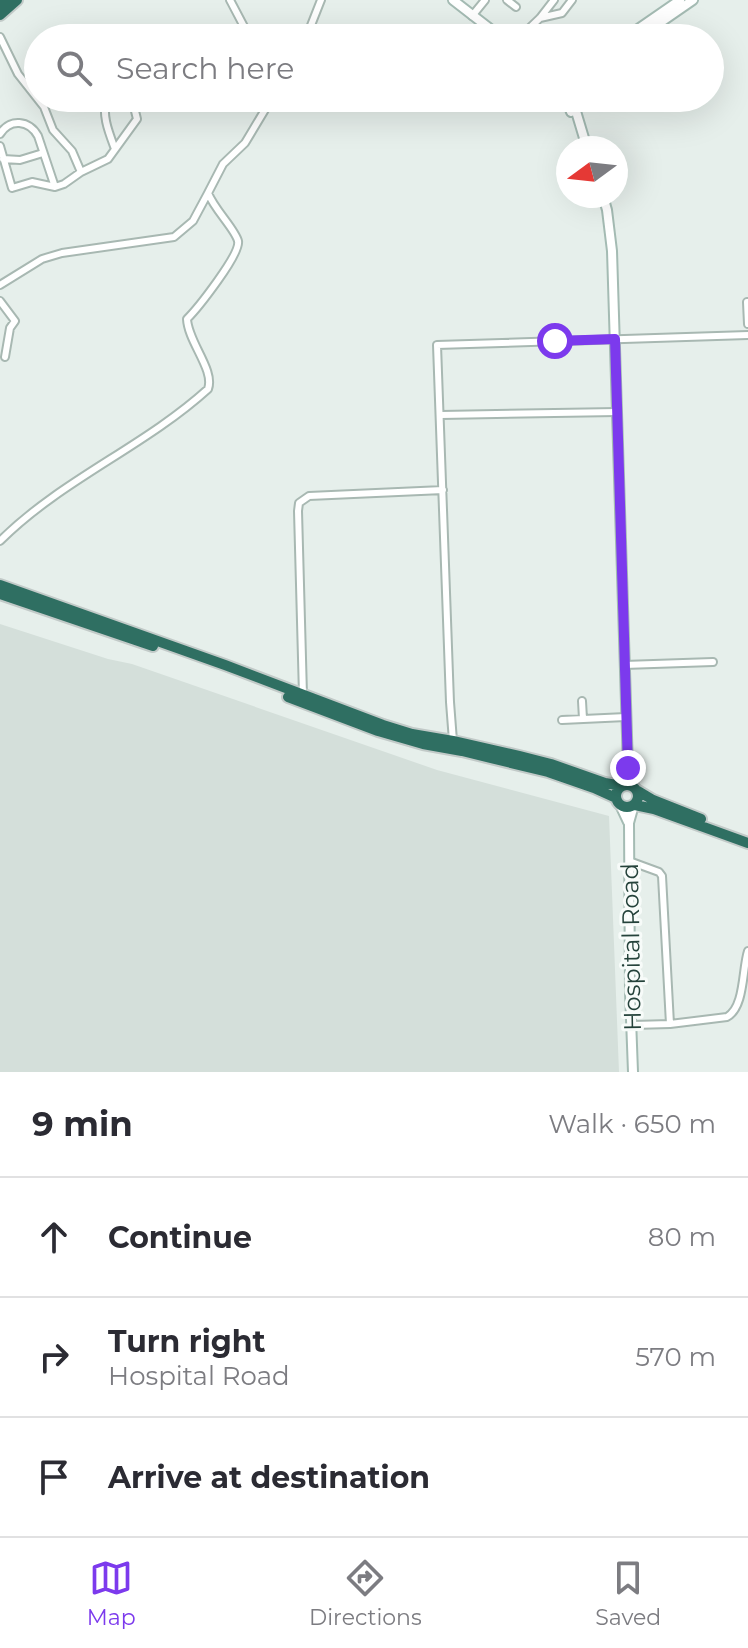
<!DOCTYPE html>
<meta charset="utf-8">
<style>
body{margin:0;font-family:Montserrat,sans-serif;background:#f2f2f3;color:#2b2b33}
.compass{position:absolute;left:556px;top:136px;width:72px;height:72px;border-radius:50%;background:#fff;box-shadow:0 8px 32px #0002;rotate:255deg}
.stop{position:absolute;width:24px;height:24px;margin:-18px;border:6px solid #7c3aed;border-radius:50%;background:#fff}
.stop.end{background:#7c3aed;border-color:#fff;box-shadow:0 2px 8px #0008}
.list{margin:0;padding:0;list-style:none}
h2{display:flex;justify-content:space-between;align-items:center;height:104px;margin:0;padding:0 32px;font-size:34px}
h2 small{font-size:26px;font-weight:400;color:#7c7c81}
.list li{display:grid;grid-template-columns:52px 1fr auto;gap:24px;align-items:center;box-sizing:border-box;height:120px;padding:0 32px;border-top:2px solid #e1e1e2}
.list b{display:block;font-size:30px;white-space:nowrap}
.list p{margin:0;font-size:26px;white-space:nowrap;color:#7c7c81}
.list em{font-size:26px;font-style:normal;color:#7c7c81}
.icon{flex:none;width:44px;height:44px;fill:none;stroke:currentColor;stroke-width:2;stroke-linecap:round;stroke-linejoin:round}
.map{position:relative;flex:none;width:748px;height:1072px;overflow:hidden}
.search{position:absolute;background:#fff;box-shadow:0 8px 32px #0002;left:24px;right:24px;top:24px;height:88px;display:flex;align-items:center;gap:20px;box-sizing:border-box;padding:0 28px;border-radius:44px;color:#7c7c81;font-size:30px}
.sheet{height:464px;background:#fff}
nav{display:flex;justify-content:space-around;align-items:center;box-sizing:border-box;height:112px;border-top:2px solid #e1e1e2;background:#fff;font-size:22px;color:#7c7c81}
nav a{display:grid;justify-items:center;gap:4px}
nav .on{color:#7c3aed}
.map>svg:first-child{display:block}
</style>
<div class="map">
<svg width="748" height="1072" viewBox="0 0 748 1072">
<rect width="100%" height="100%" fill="#e6efeb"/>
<path fill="#d4dfda" d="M0,624L108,659L132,664L437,770L609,816L619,1072H0Z"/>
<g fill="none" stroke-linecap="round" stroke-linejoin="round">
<g stroke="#a8b8b2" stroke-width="10">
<path id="street" d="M230,0L250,38
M507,0L516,7
M472,16L485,0
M540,18L562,13L572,0
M0,37L18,74L44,107L53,130L72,151L81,172
M306,38L321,0
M519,38L540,18L554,0
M107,98C101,114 109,133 115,149
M0,134C10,118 29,120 38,136L55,187
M0,146L12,188L32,182L55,187L64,184L81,172L108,159L137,119L133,103
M3,159L20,160L43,153
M0,285L42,259L62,253L174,237L193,221L208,193
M0,301L15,321L10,328L5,357
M747,302L748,324
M441,415L617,412
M0,541C61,480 144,447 208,389C215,370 188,342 187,319C197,309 241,254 238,241C235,229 214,209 208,193L223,164L245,143L272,98
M624,665L713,662
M303,695L298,511L299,503L309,496L443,490
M582,701L583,719
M562,720L626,717
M453,741L450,702L437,345L748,335
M629,861L659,872L662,876L670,1024
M633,1025L670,1024L727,1017C745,1007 742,969 748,951"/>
</g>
<g stroke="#a4bbb3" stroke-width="12">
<path id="secondary" d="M453,0L502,38
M625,38L680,0
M638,38L693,0
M566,98L571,112
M572,98L587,148
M603,196L607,210L612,251L628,768L629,778L635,787
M620,805L628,822
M633,1072L630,992L629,823L634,805"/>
</g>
<g stroke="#c2cac8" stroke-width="14">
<path id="highway" d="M0,4L5,0
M0,15L17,0
M0,585L225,665L383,725L412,734L453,741L519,756L551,764L605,783L622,786
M0,594L153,646
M288,697L378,731L423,744L462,751L548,772L594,788L616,798
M616 796a11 11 0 1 1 22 0a11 11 0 1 1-22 0Z
M638,791L653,800L701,819
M635,805L654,809L748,843"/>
</g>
<use href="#street" stroke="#fff" stroke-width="6"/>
<use href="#secondary" stroke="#fff" stroke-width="8"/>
<use href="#highway" stroke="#2f6f62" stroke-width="10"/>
</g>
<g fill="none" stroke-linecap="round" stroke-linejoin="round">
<path stroke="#7c3aed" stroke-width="10" d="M555,341L615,339L628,768"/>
</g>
<g text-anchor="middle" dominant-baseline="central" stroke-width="6" stroke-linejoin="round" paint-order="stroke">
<g font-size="24" fill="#24423a" stroke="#f7fbf9">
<text transform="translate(631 947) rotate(-91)">Hospital Road</text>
</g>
</g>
</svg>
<svg class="compass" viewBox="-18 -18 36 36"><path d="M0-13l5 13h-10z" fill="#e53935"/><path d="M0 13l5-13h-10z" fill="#7c7c81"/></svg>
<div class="stop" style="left:555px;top:341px"></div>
<div class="stop end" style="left:628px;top:768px"></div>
<div class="search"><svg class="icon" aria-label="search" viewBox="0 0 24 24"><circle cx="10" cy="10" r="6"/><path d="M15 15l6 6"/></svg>Search here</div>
</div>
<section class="sheet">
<h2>9 min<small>Walk · 650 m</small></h2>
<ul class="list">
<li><svg class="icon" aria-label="ahead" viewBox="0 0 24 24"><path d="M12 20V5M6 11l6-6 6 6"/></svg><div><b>Continue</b></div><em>80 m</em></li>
<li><svg class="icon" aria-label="right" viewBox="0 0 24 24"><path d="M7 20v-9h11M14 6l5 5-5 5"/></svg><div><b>Turn right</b><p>Hospital Road</p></div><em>570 m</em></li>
<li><svg class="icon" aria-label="arrive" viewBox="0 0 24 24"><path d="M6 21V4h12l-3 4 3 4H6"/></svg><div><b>Arrive at destination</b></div></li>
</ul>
</section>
<nav>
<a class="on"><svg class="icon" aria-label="map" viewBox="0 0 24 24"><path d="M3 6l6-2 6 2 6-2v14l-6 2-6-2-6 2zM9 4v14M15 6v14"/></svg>Map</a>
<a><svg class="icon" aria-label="directions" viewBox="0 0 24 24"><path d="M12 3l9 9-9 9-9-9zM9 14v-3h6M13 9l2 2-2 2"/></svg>Directions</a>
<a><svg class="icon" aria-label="saved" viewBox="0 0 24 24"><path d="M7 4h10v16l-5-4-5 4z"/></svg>Saved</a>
</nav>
